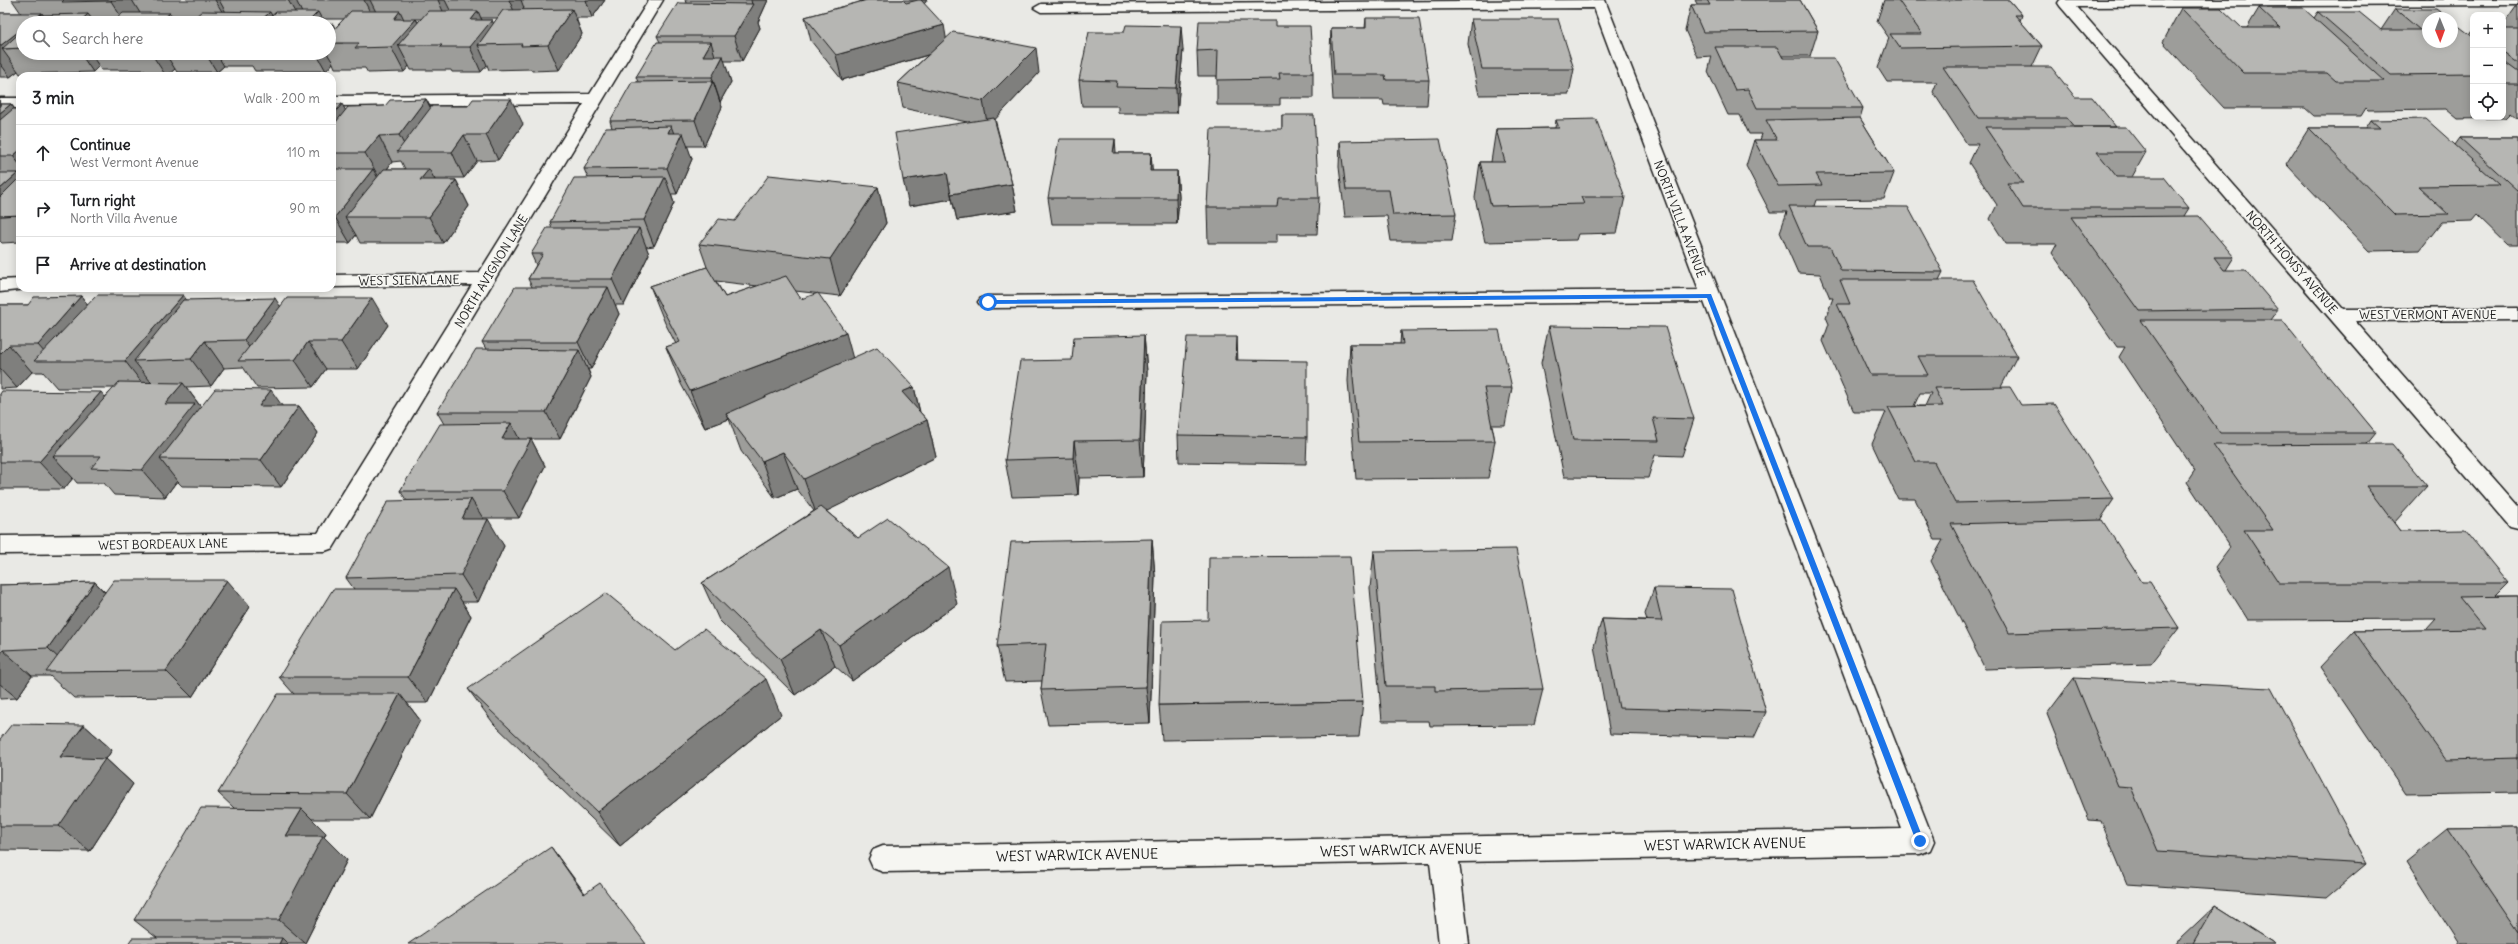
<!DOCTYPE html>
<meta charset="utf-8">
<style>
body{margin:0;font-family:Delius,sans-serif;background:#f2f2f2;color:#202124}
.controls{position:absolute;right:12px;top:12px;display:grid;overflow:hidden;border-radius:8px;box-shadow:0 2px 10px #0003}
.controls button{width:36px;height:36px;display:grid;place-items:center;padding:0;border:0;border-bottom:1px solid #e0e0e0;background:#fff;color:#202124;font:20px sans-serif}
.compass{position:absolute;left:2422px;top:12px;width:36px;height:36px;border-radius:50%;background:#fff;box-shadow:0 2px 10px #0003;rotate:179deg}
.stop{position:absolute;width:12px;height:12px;margin:-9px;border:3px solid #1a73e8;border-radius:50%;background:#fff}
.stop.end{background:#1a73e8;border-color:#fff;box-shadow:0 1px 4px #0008}
.list{margin:0;padding:0;list-style:none}
h2{display:flex;justify-content:space-between;align-items:center;height:52px;margin:0;padding:0 16px;font-size:17px}
h2 small{font-size:13px;font-weight:400;color:#757577}
.list li{display:grid;grid-template-columns:26px 1fr auto;gap:12px;align-items:center;box-sizing:border-box;height:56px;padding:0 16px;border-top:1px solid #e0e0e0}
.list b{display:block;font-size:15px;white-space:nowrap}
.list p{margin:0;font-size:13px;white-space:nowrap;color:#757577}
.list em{font-size:13px;font-style:normal;color:#757577}
.icon{flex:none;width:22px;height:22px;fill:none;stroke:currentColor;stroke-width:2;stroke-linecap:round;stroke-linejoin:round}
.map{position:relative;flex:none;width:2518px;height:944px;overflow:hidden}
.search{position:absolute;background:#fff;box-shadow:0 2px 10px #0003;left:16px;top:16px;width:320px;height:44px;display:flex;align-items:center;gap:10px;box-sizing:border-box;padding:0 14px;border-radius:22px;color:#757577;font-size:15px}
.panel{position:absolute;background:#fff;box-shadow:0 2px 10px #0003;left:16px;top:72px;width:320px;height:220px;border-radius:12px}
.map>svg:first-child{display:block}
</style>
<div class="map">
<svg width="2518" height="944" viewBox="0 0 2518 944">
<rect width="100%" height="100%" fill="#e9e9e5"/>
<filter id="ink" filterUnits="userSpaceOnUse"><feTurbulence type="fractalNoise" baseFrequency=".025" numOctaves="2"/><feDisplacementMap in="SourceGraphic" scale="8" xChannelSelector="R" yChannelSelector="G"/><feConvolveMatrix kernelMatrix="1 2 1 2 8 2 1 2 1" color-interpolation-filters="sRGB"/></filter>
<g filter="url(#ink)">
<g fill="none" stroke-linecap="round" stroke-linejoin="round">
<g stroke="#1c1c1c" stroke-width="3">
<path id="minor" d="M649,0H663L333,548L325,551L0,554V536L318,533L472,285L332,287V275L479,273L584,104L332,106V96L590,94Z
M1605,0L1934,841L1930,850L1920,854L1459,862L1469,944H1439L1430,862L883,872L873,868L869,859L873,850L883,846L1902,829L1704,302L988,308L981,306L978,302L981,298L988,296L1699,290L1594,8L1041,12L1034,8L1041,4Z
M2060,0H2518V5L2077,7L2343,309L2518,308V320L2355,321L2518,506V529L2510,527L2060,6L2058,3Z
M0,98H20V108H0Z
M20,279V288L27,289L0,292V280Z"/>
</g>
<use href="#minor" fill="#f6f6f2" fill-rule="evenodd"/>
</g>
<path fill="#9d9d9a" stroke="#1c1c1c" fill-rule="evenodd" d="M12,0H605L592,18H576L582,34L559,70L532,71L531,69L489,70L487,65L481,72H452L451,70H411L409,66L404,72L368,73L365,68H335L333,63L326,71H255L252,66H224L217,72H177L175,69L167,76H148L144,70H101L99,66L93,72L20,74L18,71L10,77H0V13H21ZM481,18H498L493,24L492,20H482ZM192,19L188,23H324L322,19H344L335,28L329,24V53H23V23H177L175,20ZM416,19H421L418,22Z
M685,0H768L758,22L760,28L742,61H724L731,82L720,102L722,107L704,146H687L692,159L677,194H671L674,203L654,246L646,247L649,254L624,305H615L619,314L591,369H588L591,377L560,439H531L545,466L519,518H483L504,546L478,602H462L471,616L428,703H407L420,720L370,819H312L326,833L324,837L347,860L305,943H287L288,944H128L157,938L134,920L234,808L218,793L294,694L279,677L354,589L346,578L407,501L400,491L444,424L437,412L486,349L482,342L532,287L528,279L536,265L531,254L552,228L550,222L588,178L584,169L612,128L610,121L638,82L636,77L660,42L657,36L686,3Z
M858,0H927L924,4L946,38L1039,73L995,119L1012,184L1017,211L957,220L952,199L909,206L967,122L903,108L898,83L928,55L842,80L811,41L805,17L864,1Z
M1695,0H1800L1818,31L1810,56H1782L1783,58L1863,108L1860,118L1894,173L1884,199L1816,200L1814,206L1943,272L1939,280L2017,356L2001,387L2021,405L2114,499L2100,520L2142,582L2179,628L2151,664L1985,669L1931,561L1943,540H1935L1915,499H1898L1872,444L1886,412H1854L1823,341L1829,324L1826,317L1833,298H1830L1820,274L1798,273L1780,232L1787,212H1770L1746,166L1754,140H1760L1762,134H1749L1740,115H1728L1708,72L1712,56L1697,57L1685,30L1691,5H1697L1698,4H1697ZM1920,393H1931L1925,406H1914Z
M1884,0H2009L2022,15L2020,21L2042,46L2032,67L2116,127L2146,152L2132,177L2189,208L2184,216L2234,257L2226,270L2278,309L2270,320L2327,376L2376,433L2367,444L2427,486L2394,523L2400,531L2508,583L2495,596H2518V792L2406,794L2320,667L2354,631L2426,630L2436,619L2248,620L2215,567L2230,547L2187,482L2195,470H2194L2119,357L2125,347H2117L2052,253L2057,244H2006L1990,219L1997,205L1969,163L1978,144H1967L1933,92L1937,82H1887L1878,68L1889,38L1877,21Z
M2516,7H2518V119L2511,113L2506,118L2458,119L2446,109L2368,110L2366,108L2361,116H2314L2305,108H2224L2163,42L2181,8L2242,28H2247L2259,8L2314,18L2318,12L2381,30L2395,9L2470,35L2473,31V117H2503V25Z
M1366,18L1429,80L1427,105H1384L1383,100H1333L1330,53L1331,28H1365Z
M1471,19L1574,69L1569,94L1479,95L1468,44Z
M1276,26L1313,73V98H1280V105H1217V76H1198L1197,51Z
M1183,50L1177,113H1118V106H1082L1079,80Z
M426,99L431,108L523,124L498,160L477,161L464,178H434L435,180H456L469,206L443,243H360L356,235L350,243H332V104L345,110L385,106ZM401,161L405,169H387L392,162Z
M0,104H11L15,109H20V242L2,243L0,241Z
M1282,115L1319,198L1317,234H1277V243H1208L1207,207L1282,129Z
M1556,120L1625,197L1617,233L1578,234L1576,240L1485,242L1475,198L1480,162H1491L1496,129L1555,128Z
M2371,120L2455,145L2460,138H2518V245H2508L2477,215L2472,221L2442,222L2420,250L2369,251L2286,164L2309,128H2366Z
M1340,141L1456,214L1452,241H1391L1387,216L1345,217L1339,167Z
M1116,153H1151L1152,171H1177L1179,197L1177,224H1052L1048,198Z
M878,187L886,223L840,296L795,291L801,299L853,358L914,387L920,412L927,420L936,457L826,511L858,538L957,604L852,681L835,666L795,695L719,620L702,583L814,511L797,489L775,498L741,451L729,419L705,428L681,384L666,347L676,344L665,323L650,286L707,267L699,244L735,221ZM716,281L757,286L725,297Z
M81,296L88,305L186,300L280,306L388,325L358,369H326L313,387L257,388L243,367L224,368L211,386L186,387L201,407L299,406L318,433L281,487L182,486L177,481L165,497L114,495L104,483H77L73,478L64,489H0V394L105,397L114,388H57L43,372H32L17,388L0,389V305H28Z
M1549,326L1694,419L1682,456L1655,455L1648,478L1564,477L1541,363Z
M1401,331L1512,388L1505,425H1492L1495,441L1488,478L1356,479L1348,381L1350,344H1400Z
M1144,335L1147,372L1143,477L1079,478L1078,495L1012,497L1005,460L1072,360Z
M1238,360L1307,437L1306,464L1179,462L1178,435Z
M1152,539L1155,576L1150,723L1048,725L1041,690L1042,681L1005,682L997,646Z
M1374,551L1543,689L1534,725L1430,726L1429,721H1382L1370,588Z
M95,582L105,592L250,607L192,697L74,698L50,676H32L17,698L0,699V585Z
M1654,588L1766,712L1754,738L1610,734L1594,646L1602,619L1647,620L1645,614Z
M675,650L781,715L620,846L494,724L468,689Z
M2074,678L2366,864L2327,897L2127,884L2101,821L2089,820L2047,714Z
M1363,702L1359,737L1162,740L1159,705Z
M84,725L112,750L106,759L133,784L90,851L0,850V739Z
M2518,827V944H2459L2406,861L2447,828Z
M2215,906L2275,944H2177L2181,938Z"/>
<path fill="#7f7f7d" stroke="#1c1c1c" d="M112,0H132L140,13L125,23L111,1Z
M215,0H219L228,16L226,18Z
M288,0H296L303,15L299,19Z
M364,0H370L377,14L373,18Z
M438,0H445L451,12L446,18Z
M509,0H521L524,8L517,18Z
M586,0H605L592,18Z
M751,0H768L758,22L760,28L742,61L734,36L752,5Z
M921,0H927L922,7Z
M572,9L582,34L559,70L548,45Z
M400,11L408,28L416,19L428,43L398,45L409,66L404,72L391,47L394,19Z
M478,11L485,28L492,20L502,44L478,45L487,65L481,72L470,47L471,20Z
M270,12L276,23H258Z
M318,12L324,23H307Z
M42,13L49,23H29Z
M170,13L177,23H158Z
M88,14L95,23H78Z
M333,24L343,43H329V28Z
M944,25L948,49L842,80L836,55Z
M1181,26L1183,50L1177,113L1176,88Z
M23,28V48L2,49L18,71L10,77L0,63V46Z
M711,42L718,66L723,56L731,82L720,102L712,77L703,56Z
M1036,48L1039,73L988,127L983,101Z
M80,53H90L99,66L93,72Z
M151,53H165L175,69L167,76H166Z
M205,53H216L224,66L217,72Z
M316,53H327L333,63L326,71Z
M713,81L722,107L704,146L695,120Z
M426,99L439,125L408,152L399,135Z
M511,99L523,124L498,160L486,135Z
M11,104L20,117L0,156V113Z
M342,104L356,129L332,153V116Z
M671,126L678,144L683,133L692,159L677,194L667,168L668,133Z
M464,135L477,161L464,178L452,152Z
M379,136L392,162L380,179L365,153Z
M1115,139L1117,165L1113,153Z
M20,150V165L13,156Z
M1151,153L1153,179L1150,171Z
M373,169L387,195L345,217L356,235L350,243L335,217Z
M429,169L443,195L420,180Z
M1177,171L1179,197L1177,224L1176,198Z
M18,173L20,175V215L0,216V189Z
M947,173L952,199L909,206L903,180Z
M665,177L674,203L654,246L644,220Z
M456,180L469,206L443,243L429,217Z
M1012,184L1017,211L957,220L951,194Z
M878,187L886,223L840,296L830,259Z
M639,228L649,254L624,305L612,279Z
M608,287L619,314L591,369L578,342Z
M183,295L202,321L134,361L151,382L146,388L125,361Z
M81,296L102,323L52,361L38,345Z
M275,298L292,325L258,361L244,340Z
M372,298L388,325L358,369L341,342Z
M846,333L856,370L726,414L729,419L705,428L690,391Z
M1144,335L1147,372L1143,477L1140,440Z
M1237,337L1238,364L1236,360Z
M205,341L224,368L211,386L191,359Z
M308,342L326,369L313,387L295,360Z
M9,345L32,372L17,388L0,369V354Z
M579,350L591,377L560,439L546,412Z
M183,383L203,410L160,459L177,481L165,497L142,470L165,404Z
M914,387L922,422L927,420L936,457L817,516L804,479L902,392Z
M271,390L290,417L259,406Z
M101,392L123,419L53,456L73,478L64,489L39,462Z
M299,406L318,433L281,487L261,460Z
M511,423L525,450L531,439L545,466L519,518L503,491L502,439Z
M1074,441L1079,478L1078,495L1073,458Z
M783,452L797,489L775,498L762,461Z
M471,499L486,523L488,519L504,546L478,602L461,575L462,519Z
M1152,539L1155,576L1150,723L1146,687Z
M948,567L957,604L852,681L839,645Z
M227,580L250,607L192,697L166,671Z
M95,582L120,609L72,671L48,648Z
M454,589L471,616L428,703L408,677Z
M821,630L835,666L795,695L780,659Z
M3,650L32,676L17,698L0,684V655Z
M766,679L781,715L620,846L597,812Z
M400,694L420,720L370,819L347,794Z
M84,725L112,750L106,759L133,784L90,851L59,826L60,757Z
M302,809L326,833L324,837L347,860L305,943L279,920L286,836Z
M551,847L576,881L609,926L584,894Z
M282,938L288,944H279Z"/>
<path fill="#b6b6b3" stroke="#1c1c1c" d="M64,0H112L111,1L62,2Z
M867,0H903L906,3L918,0H921L944,25L836,55L805,17Z
M1707,0H1800L1818,31L1703,32L1691,5H1710Z
M1898,0H2009L2022,15H2015L2042,46L1900,48L1890,34H1922Z
M678,3L753,4L734,36H657Z
M2181,8H2221L2242,28H2280L2259,8H2303L2384,81H2336L2327,73H2244Z
M572,9L548,45L521,46L522,44L478,45L503,10Z
M2395,9H2436L2448,18H2428V42H2452V21L2473,37V76L2471,74L2391,75L2318,12H2359L2381,30H2420Z
M202,11L270,12L258,23H188Z
M351,11H400L394,19H416L391,47L355,48L359,43H329V35Z
M428,11H478L471,20H492L470,47H440L442,45H398Z
M276,12H318L307,23H264Z
M0,13H42L29,23H23V28L0,46Z
M123,13H170L158,23H111Z
M88,14L78,23H32L41,15Z
M1366,18H1419L1429,80H1386L1385,75H1334L1331,28H1366Z
M1471,19H1558L1574,69H1482Z
M1199,21H1276V26H1310L1313,73H1279L1280,79L1217,80L1218,50L1197,51Z
M329,24H333L329,28Z
M1126,25L1181,26L1176,88L1116,87L1117,81L1079,80L1089,32H1124Z
M2503,29H2518V63L2503,52Z
M23,30V48L2,49Z
M953,32L1036,48L983,101L898,83Z
M657,42H711L703,56H723L712,77H636Z
M1715,47H1777L1783,58H1834L1863,108H1757L1748,89L1735,90Z
M2503,61L2518,72V84H2503Z
M1943,67H2051L2075,97H2092L2116,127H2074L2067,118H1978Z
M713,81L695,120L610,121L632,82Z
M426,99L399,135L379,136L365,153H332V127L348,107L385,106L390,100Z
M473,99H511L486,135H464L452,152H397L432,106H468Z
M0,104H11L0,113Z
M332,104H342L332,116Z
M13,109H20V150L13,156H0V120Z
M1282,115H1314L1319,198H1278L1277,207H1207L1211,129H1282Z
M994,118L1012,184L951,194L947,173L903,180L895,133Z
M1860,118L1894,173L1816,174L1822,185L1778,186L1754,140H1777L1766,120Z
M1596,119L1625,197H1581L1584,204L1491,206L1480,162H1505L1496,129L1559,128L1556,120Z
M2426,119L2500,185L2418,186L2448,214L2395,215L2309,128H2380L2371,120Z
M671,126L668,133H683L667,168L584,169L606,128Z
M1985,127H2126L2146,152H2097L2117,177H2164L2189,208H2023L2007,183H2023Z
M2460,138H2518V191Z
M1059,139H1115L1113,153H1151L1150,171H1177L1176,198H1048Z
M1440,139L1456,214L1393,215L1389,190H1346L1340,141Z
M332,169H373L335,217H332Z
M384,169H429L420,180H456L429,217H345Z
M0,173H18L0,189Z
M769,175L878,187L830,259L699,244L719,219L735,221Z
M20,177V215L0,216V197Z
M665,177L644,220L550,222L574,178Z
M1789,206L1908,207L1943,272L1841,271L1830,247H1807Z
M2199,216L2234,257H2214L2224,270H2245L2278,309L2139,311L2071,217Z
M547,228H639L612,279H528L543,254H531Z
M707,267L725,297L786,276L801,299L818,293L846,333L690,391L666,347L680,342L650,286Z
M1840,280H1973L2017,356H1918L1928,375H1870L1837,304H1850Z
M515,287H608L578,342H482Z
M97,295H183L125,361H34Z
M81,296L38,345H9L0,354V305H28L34,297Z
M275,298L244,340L205,341L191,359L134,361L183,300Z
M287,298H372L341,342H308L295,360L238,361Z
M2141,320H2282L2327,376H2329L2376,433H2220Z
M1549,326L1665,327L1694,419L1653,418L1659,441L1573,440Z
M1499,330L1512,388H1484L1495,441L1359,442L1350,344H1403L1401,331Z
M1144,335L1140,440L1074,441L1073,458L1005,460L1020,361L1072,360L1074,337Z
M1187,337H1237L1236,360L1307,361V437L1178,435Z
M877,347L914,387L902,392L927,420L804,479L783,452L762,461L726,414Z
M476,349L579,350L546,412H437Z
M119,382L183,383L165,404H195L142,470L91,468L101,456H53Z
M2010,387L2021,405L2054,404L2114,499L1955,503L1934,462H1916L1888,407L1943,406L1934,388Z
M215,389L271,390L259,406H299L261,460L160,459Z
M2,391L101,392L39,462H0V394Z
M511,423L502,439H531L503,491H400L440,424Z
M2392,444L2427,486H2366L2400,531L2465,530L2508,583H2279L2244,530H2273L2213,445Z
M471,499L462,519H488L461,575L346,578L388,501Z
M821,507L858,538L888,518L948,567L839,645L821,630L780,659L702,583Z
M2102,520L2142,582H2150L2179,628L2009,633L1951,524Z
M1152,539L1146,687L1041,690L1046,644L997,646L1011,542Z
M1516,549L1543,689L1435,691V686H1386L1374,551Z
M1350,556L1363,702L1159,705L1162,621L1208,620L1209,557Z
M114,580H227L166,671L46,672Z
M95,582L48,648L3,650L0,655V585Z
M1654,588L1732,589L1766,712L1619,708L1602,619L1662,621Z
M333,589H454L408,677H279Z
M606,593L675,650L704,629L766,679L597,812L468,689Z
M2518,596V758L2446,760L2354,631L2485,629L2459,597Z
M2074,678L2271,688L2366,864L2158,851L2131,787L2118,786Z
M278,694H400L347,794L218,793Z
M12,724L84,725L60,757L105,759L59,826H0V739Z
M201,808L302,809L286,836H323L279,920H134Z
M2518,827V932L2447,828Z
M551,847L584,894L600,883L646,944H408Z
M2215,906L2275,944H2193Z
M132,938H282L279,944H128Z"/>
</g>
<path fill="#1a73e8" d="M1711,294L1924,841L1923,844H1917L1916,841L1707,298L988,304L985,302L988,300Z"/>
<g text-anchor="middle" dominant-baseline="central" stroke-width="3" stroke-linejoin="round" paint-order="stroke">
<g font-size="12" fill="#1c1c1c" stroke="#f6f6f2">
<text transform="translate(1680 219) rotate(69)">NORTH VILLA AVENUE</text>
<text transform="translate(2292 262) rotate(49)">NORTH HOMSY AVENUE</text>
<text transform="translate(491 271) rotate(-59)">NORTH AVIGNON LANE</text>
<text transform="translate(409 280) rotate(-1)">WEST SIENA LANE</text>
<text x="2428" y="314">WEST VERMONT AVENUE</text>
<text transform="translate(163 544) rotate(-1)">WEST BORDEAUX LANE</text>
</g>
<g font-size="14" fill="#1c1c1c" stroke="#f6f6f2">
<text transform="translate(1725 844) rotate(-1)">WEST WARWICK AVENUE</text>
<text transform="translate(1401 850) rotate(-1)">WEST WARWICK AVENUE</text>
<text transform="translate(1077 855) rotate(-1)">WEST WARWICK AVENUE</text>
</g>
</g>
</svg>
<div class="controls">
<button>+</button>
<button>−</button>
<button><svg class="icon" aria-label="locate" viewBox="0 0 24 24"><circle cx="12" cy="12" r="6"/><path d="M12 2v4M12 18v4M2 12h4M18 12h4"/></svg></button>
</div>
<svg class="compass" viewBox="-18 -18 36 36"><path d="M0-13l5 13h-10z" fill="#e53935"/><path d="M0 13l5-13h-10z" fill="#757577"/></svg>
<div class="stop" style="left:988px;top:302px"></div>
<div class="stop end" style="left:1920px;top:841px"></div>
<div class="search"><svg class="icon" aria-label="search" viewBox="0 0 24 24"><circle cx="10" cy="10" r="6"/><path d="M15 15l6 6"/></svg>Search here</div>
<section class="panel">
<h2>3 min<small>Walk · 200 m</small></h2>
<ul class="list">
<li><svg class="icon" aria-label="ahead" viewBox="0 0 24 24"><path d="M12 20V5M6 11l6-6 6 6"/></svg><div><b>Continue</b><p>West Vermont Avenue</p></div><em>110 m</em></li>
<li><svg class="icon" aria-label="right" viewBox="0 0 24 24"><path d="M7 20v-9h11M14 6l5 5-5 5"/></svg><div><b>Turn right</b><p>North Villa Avenue</p></div><em>90 m</em></li>
<li><svg class="icon" aria-label="arrive" viewBox="0 0 24 24"><path d="M6 21V4h12l-3 4 3 4H6"/></svg><div><b>Arrive at destination</b></div></li>
</ul>
</section>
</div>
